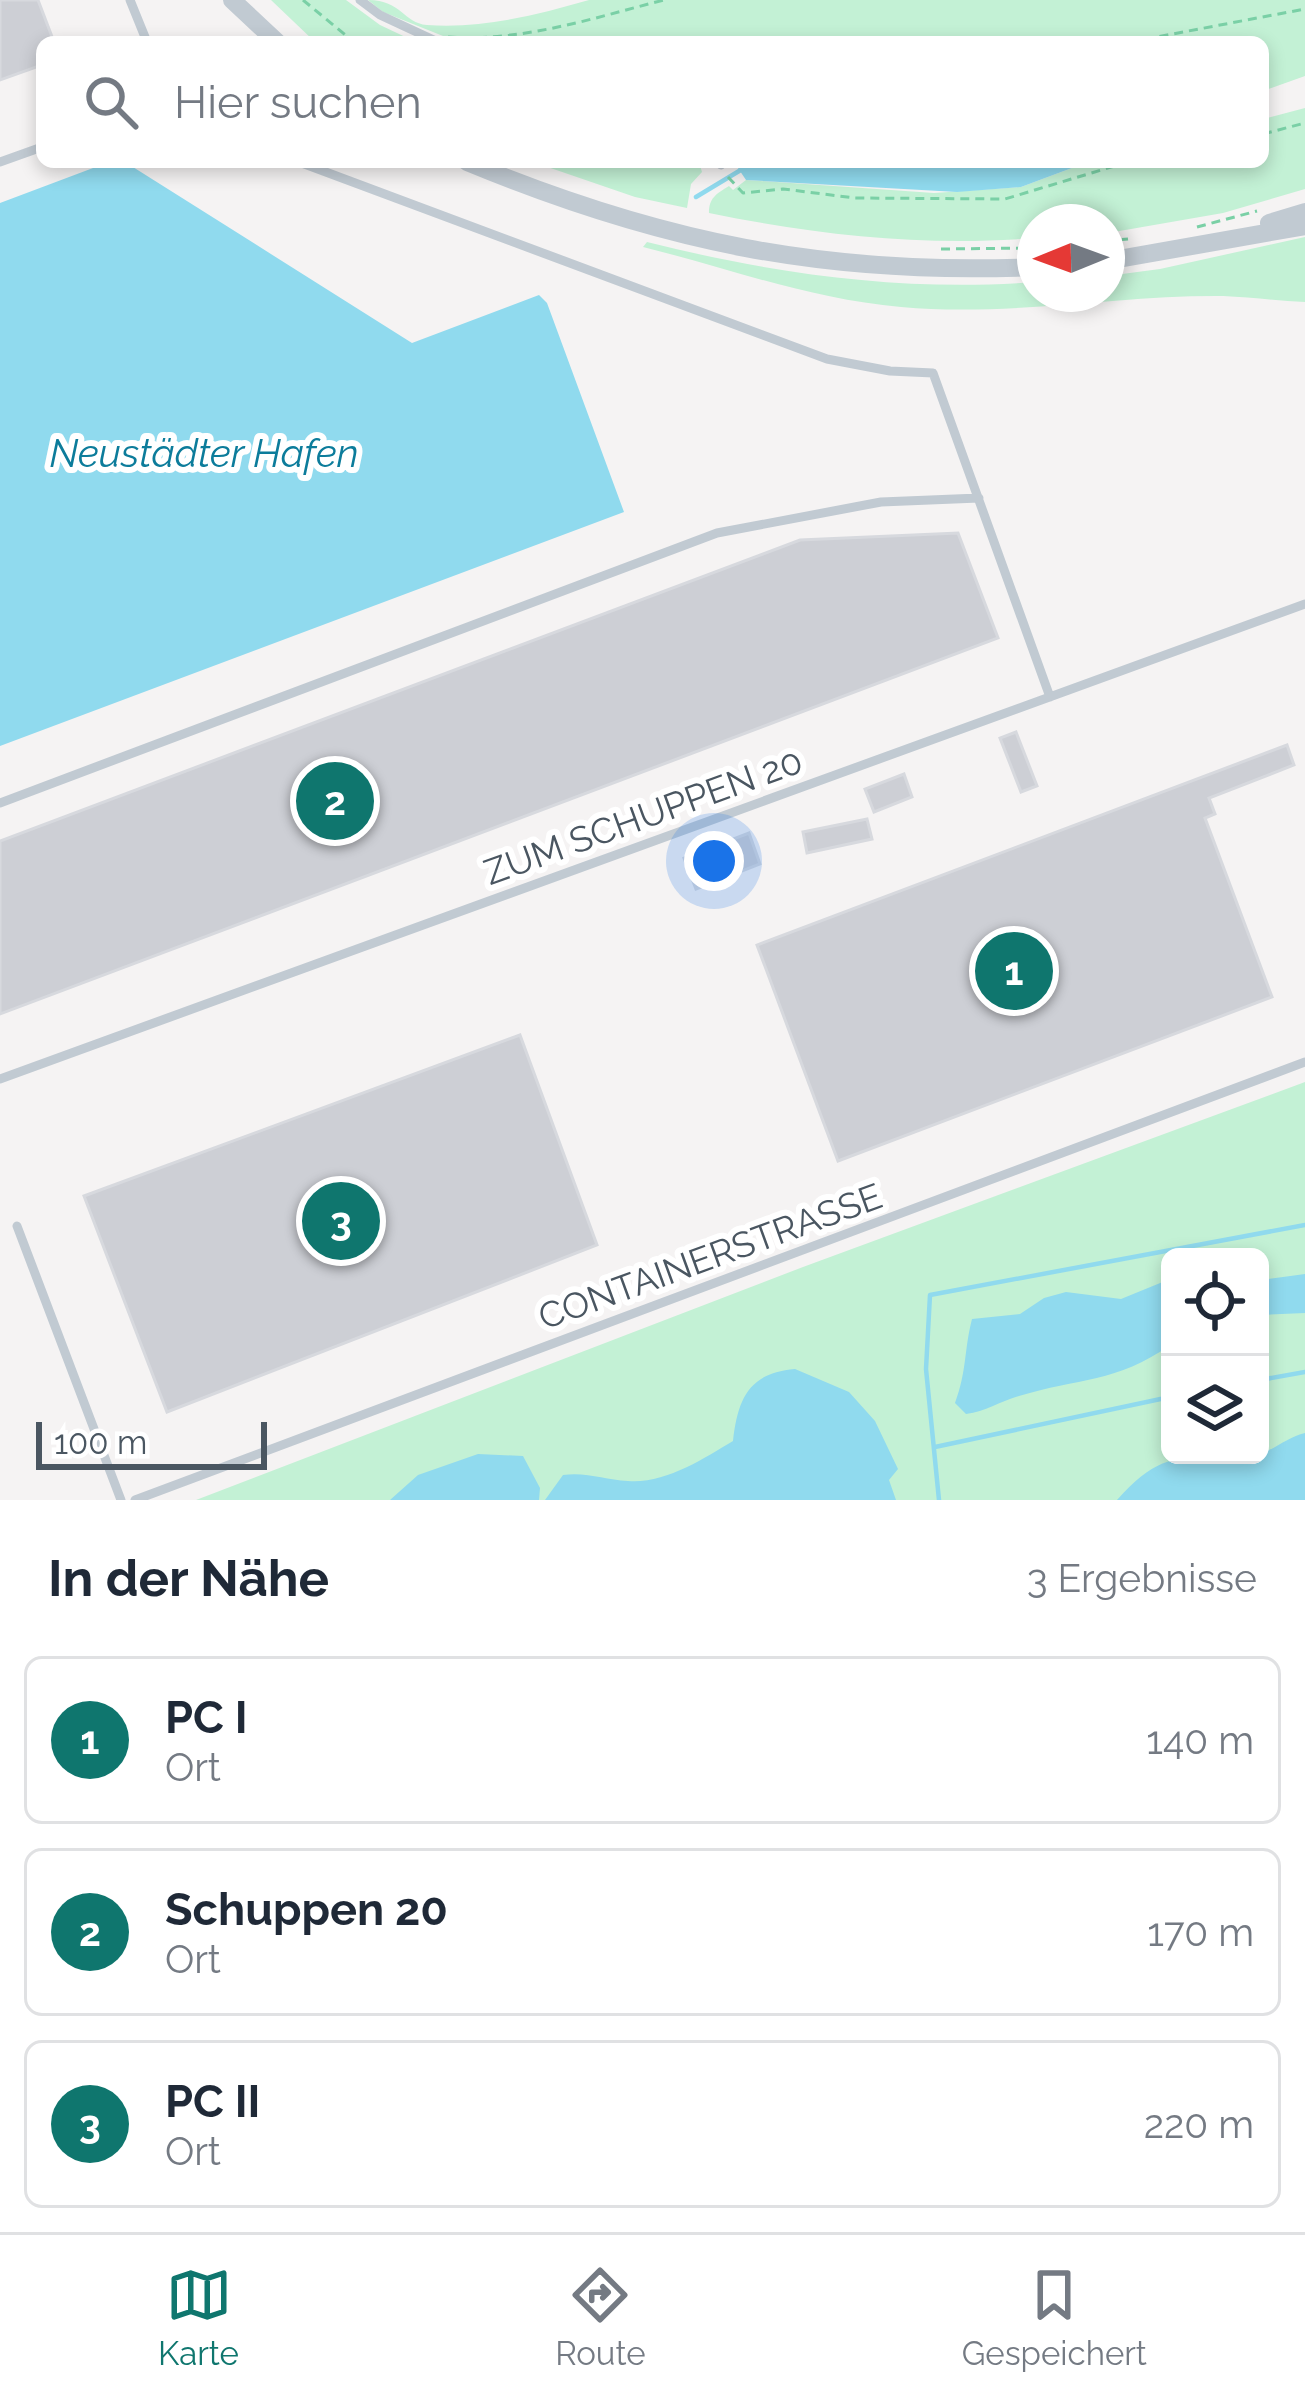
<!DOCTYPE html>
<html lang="de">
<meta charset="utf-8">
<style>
body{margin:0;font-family:Raleway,sans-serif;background:#f2f2f3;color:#1f2937}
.controls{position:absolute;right:36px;bottom:36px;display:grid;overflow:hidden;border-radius:18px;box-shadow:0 6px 18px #0003}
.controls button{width:108px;height:108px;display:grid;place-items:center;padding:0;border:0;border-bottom:3px solid #e0e1e3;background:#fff;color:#1f2937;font:60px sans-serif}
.compass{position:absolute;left:1017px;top:204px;width:108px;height:108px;border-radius:50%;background:#fff;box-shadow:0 6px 18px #0003;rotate:269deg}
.scale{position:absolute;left:36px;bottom:30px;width:231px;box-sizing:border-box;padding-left:12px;border:6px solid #4a5661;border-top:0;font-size:33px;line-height:42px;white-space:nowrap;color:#4a5661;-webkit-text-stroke:9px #fff;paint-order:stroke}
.you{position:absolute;left:714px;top:861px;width:42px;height:42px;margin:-30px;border:9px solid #fff;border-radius:50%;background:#1a73e8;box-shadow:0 0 0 18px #1a73e833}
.badge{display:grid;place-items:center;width:78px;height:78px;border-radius:50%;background:#0f766e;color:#fff;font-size:39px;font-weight:700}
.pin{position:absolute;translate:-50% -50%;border:6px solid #fff;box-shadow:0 3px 12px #0006}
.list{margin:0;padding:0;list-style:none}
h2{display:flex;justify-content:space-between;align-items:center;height:156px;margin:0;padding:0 48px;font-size:51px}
h2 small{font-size:39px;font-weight:400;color:#747a83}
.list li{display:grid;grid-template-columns:78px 1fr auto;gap:36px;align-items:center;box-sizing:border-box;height:168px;margin:0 24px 24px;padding:0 24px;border:3px solid #e0e1e3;border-radius:18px}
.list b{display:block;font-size:45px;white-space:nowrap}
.list p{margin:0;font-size:39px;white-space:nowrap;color:#747a83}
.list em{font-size:39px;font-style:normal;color:#747a83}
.icon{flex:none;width:66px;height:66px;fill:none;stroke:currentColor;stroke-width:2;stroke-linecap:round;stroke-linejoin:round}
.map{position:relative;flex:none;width:1305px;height:1500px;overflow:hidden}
.search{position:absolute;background:#fff;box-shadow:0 6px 18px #0003;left:36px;right:36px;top:36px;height:132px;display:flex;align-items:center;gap:30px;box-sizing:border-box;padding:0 42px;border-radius:18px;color:#747a83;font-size:45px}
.sheet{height:732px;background:#fff}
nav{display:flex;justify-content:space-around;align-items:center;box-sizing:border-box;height:168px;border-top:3px solid #e0e1e3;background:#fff;font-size:33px;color:#747a83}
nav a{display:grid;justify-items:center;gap:6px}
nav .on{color:#0f766e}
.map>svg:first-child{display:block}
</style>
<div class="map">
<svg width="1305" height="1500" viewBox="0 0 1305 1500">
<rect width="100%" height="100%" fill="#f5f3f3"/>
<path fill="#c3f1d5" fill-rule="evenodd" d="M271,0H346L380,25L416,42H315Z
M368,0C402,0 403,23 427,25C482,29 537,15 589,0H1305V76L1263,91V42H458L383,12Z
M1305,108V189L1223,213L1108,233L1107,222H1035V238C925,247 817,235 709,213C709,198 716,194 729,186L733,190L746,180L934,193L1021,187L1088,162H1263V119Z
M533,162H699L702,172L691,184L687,208L635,197Z
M1305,237V302C1278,301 1250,297 1223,296C1116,295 1009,317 901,307C809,299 732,269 643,247L647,242C774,274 904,292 1035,282V294H1107V276L1160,269Z
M1305,1082V1500H196L803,1267ZM1170,1257H1260V1455H1170Z"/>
<path fill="#90daee" d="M109,162H125L412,343L539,295L547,303L624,512L0,746V203Z
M734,162H1088L1021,187L957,192L746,180Z
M1305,1274V1313L1260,1315V1280Z
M1170,1279V1345C1117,1383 1078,1378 1019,1396C1000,1401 986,1412 966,1414L955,1403C967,1371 964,1350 972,1319L1020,1314L1044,1298L1066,1292L1121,1299Z
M795,1369L849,1392L875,1421L898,1469L889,1480L896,1500H545L563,1475C588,1472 605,1480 628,1481C665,1484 703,1459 733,1441C738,1398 749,1373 795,1369Z
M1305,1433V1500H1117C1170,1440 1190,1465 1255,1455C1272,1452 1287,1437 1305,1433Z
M478,1454L523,1456L540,1488L539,1500H390L418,1475Z"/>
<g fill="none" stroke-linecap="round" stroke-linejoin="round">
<path stroke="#90daee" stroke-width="4.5" d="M696,197L754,162
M1260,1380L1305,1372
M935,1447L1170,1397
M939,1500L926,1369L930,1295L1305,1225"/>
</g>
<path fill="#cdcfd5" stroke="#d7d9de" stroke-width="3" d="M0,0H38L54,42H42V65L0,80Z
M958,533L998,638L0,1014V841L800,540Z
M1016,732L1037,786L1021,792L1000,738Z
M1287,745L1294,765L1209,798L1215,814L1205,818L1272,997L838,1161L757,945Z
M904,774L912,797L874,812L865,789Z
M867,819L872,839L807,853L803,832Z
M749,833L760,864L696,889L684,858Z
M520,1035L597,1245L167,1412L84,1196Z"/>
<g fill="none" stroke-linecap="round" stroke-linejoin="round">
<path stroke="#7ad0a6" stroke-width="3" stroke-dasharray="9 6" stroke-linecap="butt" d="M303,0L354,42
M448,37C523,42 593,18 664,0
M1130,42L1305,9
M1263,134L1305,123
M728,177L743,193L783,189L855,198L1005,199L1128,162
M1197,227L1257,211
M1107,241L1128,239
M941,249L1035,248"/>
<path stroke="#c1cad2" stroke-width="9" d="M130,0L147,42
M360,0L380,15L438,42
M0,162L42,147
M299,162L827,359L890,371L933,373L1050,697
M720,162L721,165
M0,803L717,533L881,502L979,498
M0,1079L1305,604
M17,1226L121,1500
M135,1500L1305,1062"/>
<path stroke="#c1cad2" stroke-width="18" d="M232,0L277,42
M467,162C660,242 826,276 1035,267
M1269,223L1305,212
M1107,261L1305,226"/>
</g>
<g text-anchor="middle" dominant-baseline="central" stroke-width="12" stroke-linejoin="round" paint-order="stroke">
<g font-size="36" fill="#4a5661" stroke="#fff">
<text transform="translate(643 816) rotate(-20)">ZUM SCHUPPEN 20</text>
<text transform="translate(710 1256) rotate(-20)">CONTAINERSTRASSE</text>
</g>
<g font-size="39" font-style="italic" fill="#0c7c9b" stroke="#fff">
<text x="204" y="453">Neustädter Hafen</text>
</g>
</g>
</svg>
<div class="controls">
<button><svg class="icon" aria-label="locate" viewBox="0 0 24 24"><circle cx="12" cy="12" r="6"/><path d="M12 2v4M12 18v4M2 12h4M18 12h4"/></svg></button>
<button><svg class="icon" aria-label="layers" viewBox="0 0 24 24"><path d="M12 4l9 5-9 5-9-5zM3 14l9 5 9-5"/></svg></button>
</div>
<svg class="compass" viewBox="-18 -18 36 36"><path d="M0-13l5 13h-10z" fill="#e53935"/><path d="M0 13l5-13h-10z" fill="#747a83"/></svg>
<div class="scale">100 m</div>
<div class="you"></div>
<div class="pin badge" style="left:1014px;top:971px">1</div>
<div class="pin badge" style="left:335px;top:801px">2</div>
<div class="pin badge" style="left:341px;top:1221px">3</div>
<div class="search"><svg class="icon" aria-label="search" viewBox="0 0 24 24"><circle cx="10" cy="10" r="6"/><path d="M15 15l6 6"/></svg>Hier suchen</div>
</div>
<section class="sheet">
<h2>In der Nähe<small>3 Ergebnisse</small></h2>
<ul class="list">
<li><span class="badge">1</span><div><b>PC I</b><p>Ort</p></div><em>140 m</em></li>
<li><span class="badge">2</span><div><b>Schuppen 20</b><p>Ort</p></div><em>170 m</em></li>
<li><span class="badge">3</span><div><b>PC II</b><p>Ort</p></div><em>220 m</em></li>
</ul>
</section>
<nav>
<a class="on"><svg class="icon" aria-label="map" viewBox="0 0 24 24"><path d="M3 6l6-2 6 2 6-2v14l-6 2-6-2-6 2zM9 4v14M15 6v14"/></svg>Karte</a>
<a><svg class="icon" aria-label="directions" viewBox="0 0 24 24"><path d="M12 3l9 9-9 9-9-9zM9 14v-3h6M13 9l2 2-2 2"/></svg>Route</a>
<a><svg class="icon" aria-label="saved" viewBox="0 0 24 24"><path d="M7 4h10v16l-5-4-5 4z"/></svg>Gespeichert</a>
</nav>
